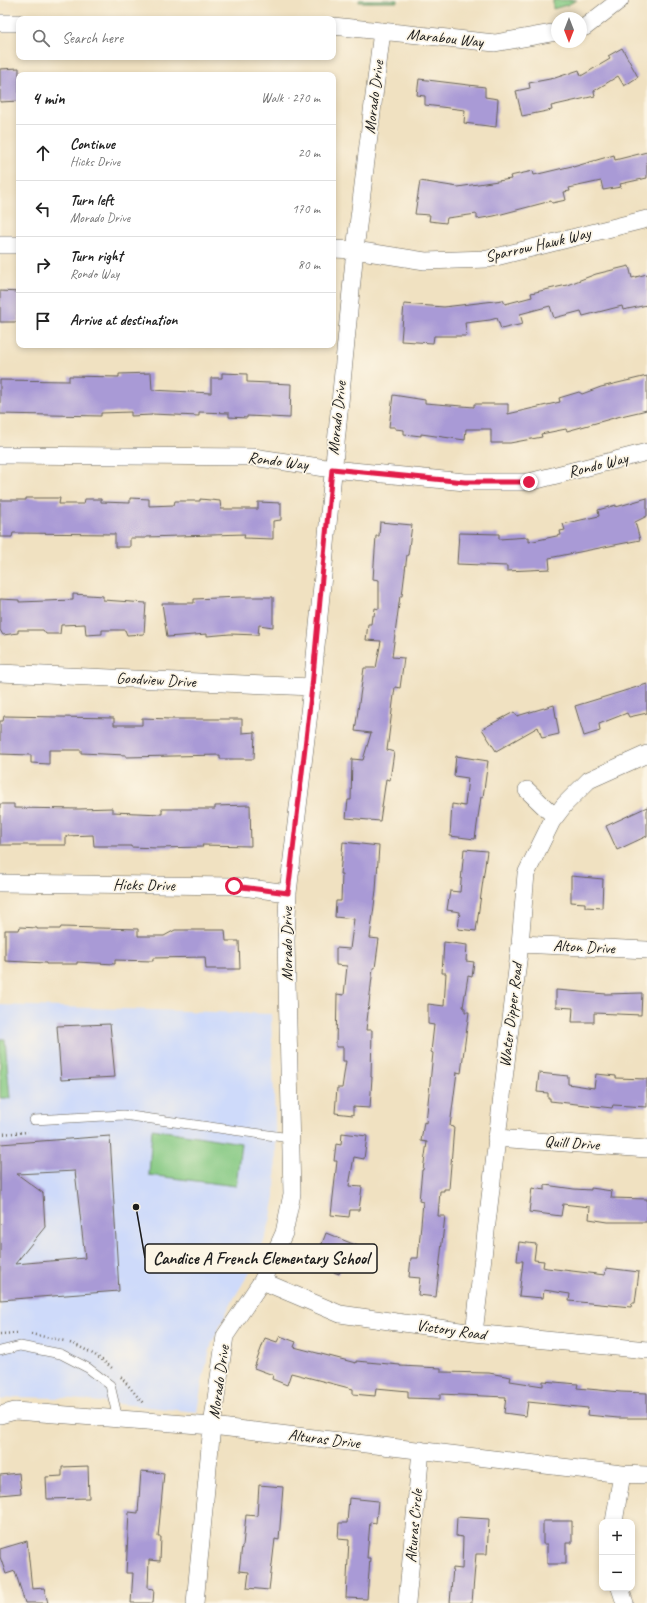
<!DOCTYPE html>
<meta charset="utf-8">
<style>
body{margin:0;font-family:Caveat,sans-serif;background:#f2f2f2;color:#222}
.controls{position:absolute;right:12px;bottom:12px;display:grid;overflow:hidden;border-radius:8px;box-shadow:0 2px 6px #0003}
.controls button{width:36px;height:36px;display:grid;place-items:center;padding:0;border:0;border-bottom:1px solid #e0e0e0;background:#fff;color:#222;font:20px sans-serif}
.compass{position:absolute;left:551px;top:12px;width:36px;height:36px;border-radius:50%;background:#fff;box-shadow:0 2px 6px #0003;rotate:180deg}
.stop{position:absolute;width:12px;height:12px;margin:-9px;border:3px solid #e11d48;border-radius:50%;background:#fff}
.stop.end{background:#e11d48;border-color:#fff;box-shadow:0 1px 4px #0008}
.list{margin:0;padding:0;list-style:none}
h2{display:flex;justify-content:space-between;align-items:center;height:52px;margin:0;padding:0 16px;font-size:17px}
h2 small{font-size:13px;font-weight:400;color:#767676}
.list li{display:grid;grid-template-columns:26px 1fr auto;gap:12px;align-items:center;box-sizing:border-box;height:56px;padding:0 16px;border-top:1px solid #e0e0e0}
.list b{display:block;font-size:15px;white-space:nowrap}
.list p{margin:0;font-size:13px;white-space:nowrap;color:#767676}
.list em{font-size:13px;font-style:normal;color:#767676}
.icon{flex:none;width:22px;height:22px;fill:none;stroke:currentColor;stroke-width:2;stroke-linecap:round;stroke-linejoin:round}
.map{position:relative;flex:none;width:647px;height:1603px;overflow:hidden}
.search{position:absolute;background:#fff;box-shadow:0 2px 6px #0003;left:16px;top:16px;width:320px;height:44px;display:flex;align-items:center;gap:10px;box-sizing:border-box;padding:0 14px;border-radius:8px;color:#767676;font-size:15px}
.panel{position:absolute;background:#fff;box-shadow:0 2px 6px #0003;left:16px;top:72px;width:320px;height:276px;border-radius:8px}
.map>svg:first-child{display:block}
</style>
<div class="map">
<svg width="647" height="1603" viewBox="0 0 647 1603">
<rect width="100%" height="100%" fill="#fcf5e5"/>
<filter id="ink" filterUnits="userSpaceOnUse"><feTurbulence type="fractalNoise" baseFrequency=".025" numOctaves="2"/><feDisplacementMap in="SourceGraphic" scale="8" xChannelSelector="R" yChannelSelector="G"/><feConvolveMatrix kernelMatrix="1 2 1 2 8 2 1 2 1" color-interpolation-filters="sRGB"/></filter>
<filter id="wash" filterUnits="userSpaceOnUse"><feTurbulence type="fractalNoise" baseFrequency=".012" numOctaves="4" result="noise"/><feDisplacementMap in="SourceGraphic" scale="16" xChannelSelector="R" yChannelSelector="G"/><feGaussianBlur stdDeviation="0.9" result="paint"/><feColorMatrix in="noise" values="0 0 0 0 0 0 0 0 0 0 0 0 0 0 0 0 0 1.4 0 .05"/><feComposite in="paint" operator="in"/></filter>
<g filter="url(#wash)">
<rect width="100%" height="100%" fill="#f0e1c1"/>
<path fill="#cedafa" d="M0,1005L271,1014L276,1150L275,1196L271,1218L266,1236L252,1268L230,1305L212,1343L203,1377L197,1412L63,1398L16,1397L0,1400Z"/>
<path fill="#85c983" stroke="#507250" d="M359,0H398V2H359Z
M553,0H577L567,5L553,9Z
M0,1039H5L10,1098H0Z
M152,1129L241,1143L236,1186L149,1175Z"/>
<g id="blocks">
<path fill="#a99ad6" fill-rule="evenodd" d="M622,48L638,77L624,86L618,76L594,91L595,96L551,106L552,110L522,116L516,91L530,88L529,83L555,78L579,70L581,76L610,59L608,56Z
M19,68V101L0,102V69Z
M419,79L485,87V97L498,99L496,127L464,123L465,110L425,105V96L417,95Z
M647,152V178L620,184L621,187L603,190L601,181L569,188L570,191L564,192L566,200L552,203L551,201L494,216L477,219V214L447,218L446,223L429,221L430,215L415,214L420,181L458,187L511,179L510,176L533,171L534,175L572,166L573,167L614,155L615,160Z
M629,266L632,278L647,274V305L623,310L622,306L583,316L581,311L554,318L550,306L520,314L523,324L501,329L497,318L490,320L465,323L467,336H434L433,343L401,341L404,304L444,307L503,300L505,304L532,297L531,293L567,285L596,274Z
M0,291L19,292V322H0Z
M151,373L152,390L211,393V378H222V373L247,374V382L291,384L290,418L247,416V418L229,417V413L199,412V416L152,414V415L131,416V412L101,413V416L0,414V380L69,381V376L119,377V374Z
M647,376V410L621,416L567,431L566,429L541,434L542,437L510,443H491V429H466L465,440L421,434V436L404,434V430L395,429V427H389L393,395L425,400V403L474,407V404H508V414L560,402L559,398L579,392L582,394L601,387Z
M26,498H60L59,504H84L85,499H101V502L130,503V498L149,499V506L174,505L175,501H200V499L220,501L221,509H258V502L281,503V520L273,521V539L244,538L245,534L146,537V538H130V547H115V534L13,533L12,537H0V500H26Z
M647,498V516L635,522L640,540L549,558L550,569L507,571V566L457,564L459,533L499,534V539L529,537V542L561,535L560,531L565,530L563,524L599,516L598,510L616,505V507Z
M380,522L412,525L408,555H407L402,596H400L392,657L404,658L400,688L395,687L387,750L394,752L390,780L386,779L380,821L346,818L348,800H351L352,759L363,760L371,733L355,731L364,668H376L381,641L366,640L368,624H371L372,616H374L375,608L379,609V580L373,579L376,536H379Z
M73,594L103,596V600L146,603L144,634L127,635L125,630H102V634L86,635L85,624L61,625L60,634H46L43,630H18V633L3,635L0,630V599L19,600V602L73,600Z
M240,597H273V627L259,625L258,635L230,634L207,636V634L167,637L162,603H194V599Z
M647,684V713L629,717L627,713L599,724L600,731L584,736L575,706Z
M554,705L559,734L542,738L538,727L496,751L482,729L514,712L517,716Z
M4,716L114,718V725H142V718L171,719H242V733L255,732L254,759H220V755L126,757V755L81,753V750H49V764L31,763V755L0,754V721H3Z
M456,756L488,761L483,797H481L475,839L450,836L452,804L465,806L468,778L454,776Z
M0,804H14V808L79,809L112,808V812L162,814V809H215V806L250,805L251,846L202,845L203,847L157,848L131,847V846H94L93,835L66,836V845H0Z
M647,807V836L617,850L606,826Z
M343,842L379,846L376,890L370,938L379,939L375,968H373L366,1030H372L371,1077H372L370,1108L353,1107V1115L335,1113L337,1088H342L346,1061H343V1047H336L337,994L344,995L347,966L336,965V948L350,949L354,919L335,917L336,901H341L342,874H340Z
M464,849L487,851L476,931L458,929L460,912L447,910L450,891L460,892Z
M571,876L603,879L602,908L585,907V903L571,902Z
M20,927L37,928V929H60L61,927L138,929V936H164L175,930H225L226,941H239L240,969H206L205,957L153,958V961L115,960V964L77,962V964H46V963L5,961V930H19Z
M444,942L467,945L466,961L474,962L472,977L468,976L463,1007L465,1008V1012H469L461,1073L457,1072L450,1126L454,1127L449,1189H444V1191H440L438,1216H445L436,1297L418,1295L420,1278L409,1277L411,1258H418L423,1202L419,1201L422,1170H423L427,1142L421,1141L424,1122L426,1123L433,1053L431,1052L434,1025L428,1024V1004L444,1006L446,973H442Z
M556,990L606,994L642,993L641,1015L594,1013V1022H572L573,1008L556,1007Z
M110,1024L115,1077L61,1080L57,1026Z
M539,1073L568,1076V1084L594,1088L596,1074L616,1076V1078L647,1079V1107L613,1105L612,1108L550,1101V1098H548V1093L537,1092Z
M342,1133L367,1136L364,1159L354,1157L349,1186L362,1187L359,1210H350L349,1217L331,1215L337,1161H334L336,1144L341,1145Z
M110,1136L119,1291L0,1300V1144ZM75,1171L85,1258L15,1264L45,1227L43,1193L17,1174Z
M545,1185L574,1189L591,1190V1188L612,1191L611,1198L647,1199V1222H608L589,1219L590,1207L563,1204L561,1216L529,1212L532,1188L545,1190Z
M326,1233L358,1246L353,1262L343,1258L339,1274L320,1267L326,1253L320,1249Z
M519,1242L536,1244L534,1260L544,1261L543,1267L547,1268L605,1275L606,1268L639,1272L635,1303H632L631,1307L569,1301L570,1294L544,1290L543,1298L519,1296L523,1261H517Z
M280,1336L296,1342L294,1347L356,1363V1361L400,1365V1366L441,1368V1372L489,1373L511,1377L510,1381L543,1386V1381L578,1384L577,1388L621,1392L647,1393V1418H618L587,1415L588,1408L528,1402L526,1416L504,1413L506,1397L440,1394V1399L408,1398V1391L376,1388L375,1396L353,1394V1389L291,1373L287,1385L272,1379L273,1375L254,1368L265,1338L277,1342Z
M88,1466L89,1498L47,1499L46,1477L62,1476V1467Z
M141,1471L164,1473L158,1537H161L160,1561L149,1560L148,1588L154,1589L153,1603H131L133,1573H126L129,1512L138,1513Z
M19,1473L21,1493L0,1495V1475Z
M259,1485L283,1487L279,1540L275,1539L269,1590L247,1588L249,1572L239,1571L242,1546H243L246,1515L257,1516Z
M349,1498L378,1501L376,1523L370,1522L367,1558H370L367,1599L346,1598L349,1540L338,1539L339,1523H347Z
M457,1517L489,1519L487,1554H476L472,1603H450L453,1568L462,1569L463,1537L456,1536Z
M543,1521H572V1543H566V1564H547V1544H543Z
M27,1541L32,1589L44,1588L48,1603H25L15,1571L6,1574L0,1557V1549Z"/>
</g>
</g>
<g filter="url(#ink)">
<use href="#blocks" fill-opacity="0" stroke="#666156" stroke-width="1"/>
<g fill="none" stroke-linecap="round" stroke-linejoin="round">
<g stroke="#666156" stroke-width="10">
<path id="lane" d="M34,1120L123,1115L290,1138
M0,1351L20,1346L61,1354L88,1368L110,1385L118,1419"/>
</g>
<g stroke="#666156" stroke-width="18">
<path id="street" d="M0,23H19
M333,26L495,43L557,32
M581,28L585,27L620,0
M0,245H19
M333,249L355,250L425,261L488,259L647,219
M0,455L253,457L332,469L465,482H529L647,452
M0,673L312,687
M527,790L555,817
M0,883L234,886L288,893
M520,944L647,950
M496,1138L647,1149
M262,1281L340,1314L474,1333L647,1350
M474,1333L520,944L526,874L552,821L565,804L589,780L647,754
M0,1415L15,1411L212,1426L622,1474L647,1475
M614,1522L622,1474
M620,1588L625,1603
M195,1603L212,1426L225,1336L262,1281L284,1233L292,1194L286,941L288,893L312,687L355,250L382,31
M407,1603L421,1450"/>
</g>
<path stroke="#666156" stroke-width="2.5" stroke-dasharray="1 3" stroke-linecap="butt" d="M0,1134L28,1132
M0,1334L18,1333
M31,1334L65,1341
M70,1343C86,1349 100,1357 113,1369
M121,1377L143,1403"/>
<use href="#lane" stroke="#fff" stroke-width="9"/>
<use href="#street" stroke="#fff" stroke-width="17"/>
</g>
</g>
<g fill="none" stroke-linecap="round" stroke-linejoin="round" filter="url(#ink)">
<path stroke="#e11d48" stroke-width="5" d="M234,886L288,893L312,687L332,469L465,482H529"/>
</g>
<g text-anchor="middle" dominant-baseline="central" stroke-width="3.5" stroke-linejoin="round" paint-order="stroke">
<g font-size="16" fill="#1c1c1c" stroke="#fcf5e5">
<text transform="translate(445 38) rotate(6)">Marabou Way</text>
<text transform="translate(374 97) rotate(-83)">Morado Drive</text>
<text transform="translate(538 245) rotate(-13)">Sparrow Hawk Way</text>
<text transform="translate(337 418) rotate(-84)">Morado Drive</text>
<text transform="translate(278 461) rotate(7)">Rondo Way</text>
<text transform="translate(598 465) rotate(-14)">Rondo Way</text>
<text transform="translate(156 680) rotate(3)">Goodview Drive</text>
<text transform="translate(144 885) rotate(1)">Hicks Drive</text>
<text transform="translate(287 944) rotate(-90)">Morado Drive</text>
<text transform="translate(584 947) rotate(3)">Alton Drive</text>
<text transform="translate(511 1015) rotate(-83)">Water Dipper Road</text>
<text transform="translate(572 1143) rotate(4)">Quill Drive</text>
<text transform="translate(451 1330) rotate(8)">Victory Road</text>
<text transform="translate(219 1382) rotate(-82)">Morado Drive</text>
<text transform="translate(324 1439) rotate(7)">Alturas Drive</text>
<text transform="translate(414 1526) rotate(-85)">Alturas Circle</text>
</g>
</g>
<path fill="none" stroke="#1c1c1c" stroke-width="1.5" d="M136 1207L145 1258"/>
<circle fill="#1c1c1c" stroke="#fcf5e5" stroke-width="1.5" cx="136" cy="1207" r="4"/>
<rect fill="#fcf5e5" stroke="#1c1c1c" stroke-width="1.5" x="145" y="1244" width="232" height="29" rx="4"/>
<g font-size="17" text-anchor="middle" font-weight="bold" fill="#1c1c1c">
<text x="261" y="1264">Candice A French Elementary School</text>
</g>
</svg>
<div class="controls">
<button>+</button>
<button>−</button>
</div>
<svg class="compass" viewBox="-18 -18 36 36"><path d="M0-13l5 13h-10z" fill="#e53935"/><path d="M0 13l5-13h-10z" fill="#767676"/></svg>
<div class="stop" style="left:234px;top:886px"></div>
<div class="stop end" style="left:529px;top:482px"></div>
<div class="search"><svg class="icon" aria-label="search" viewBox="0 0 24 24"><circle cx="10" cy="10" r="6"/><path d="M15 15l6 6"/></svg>Search here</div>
<section class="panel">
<h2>4 min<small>Walk · 270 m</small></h2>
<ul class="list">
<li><svg class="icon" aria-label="ahead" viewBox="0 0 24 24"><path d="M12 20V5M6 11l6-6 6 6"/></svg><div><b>Continue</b><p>Hicks Drive</p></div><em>20 m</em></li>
<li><svg class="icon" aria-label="left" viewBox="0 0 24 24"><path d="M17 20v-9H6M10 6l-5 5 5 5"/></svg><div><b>Turn left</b><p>Morado Drive</p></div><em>170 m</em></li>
<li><svg class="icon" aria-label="right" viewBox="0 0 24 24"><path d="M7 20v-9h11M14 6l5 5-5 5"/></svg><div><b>Turn right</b><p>Rondo Way</p></div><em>80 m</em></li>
<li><svg class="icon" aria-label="arrive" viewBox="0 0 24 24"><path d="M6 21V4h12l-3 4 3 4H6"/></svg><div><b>Arrive at destination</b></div></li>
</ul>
</section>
</div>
